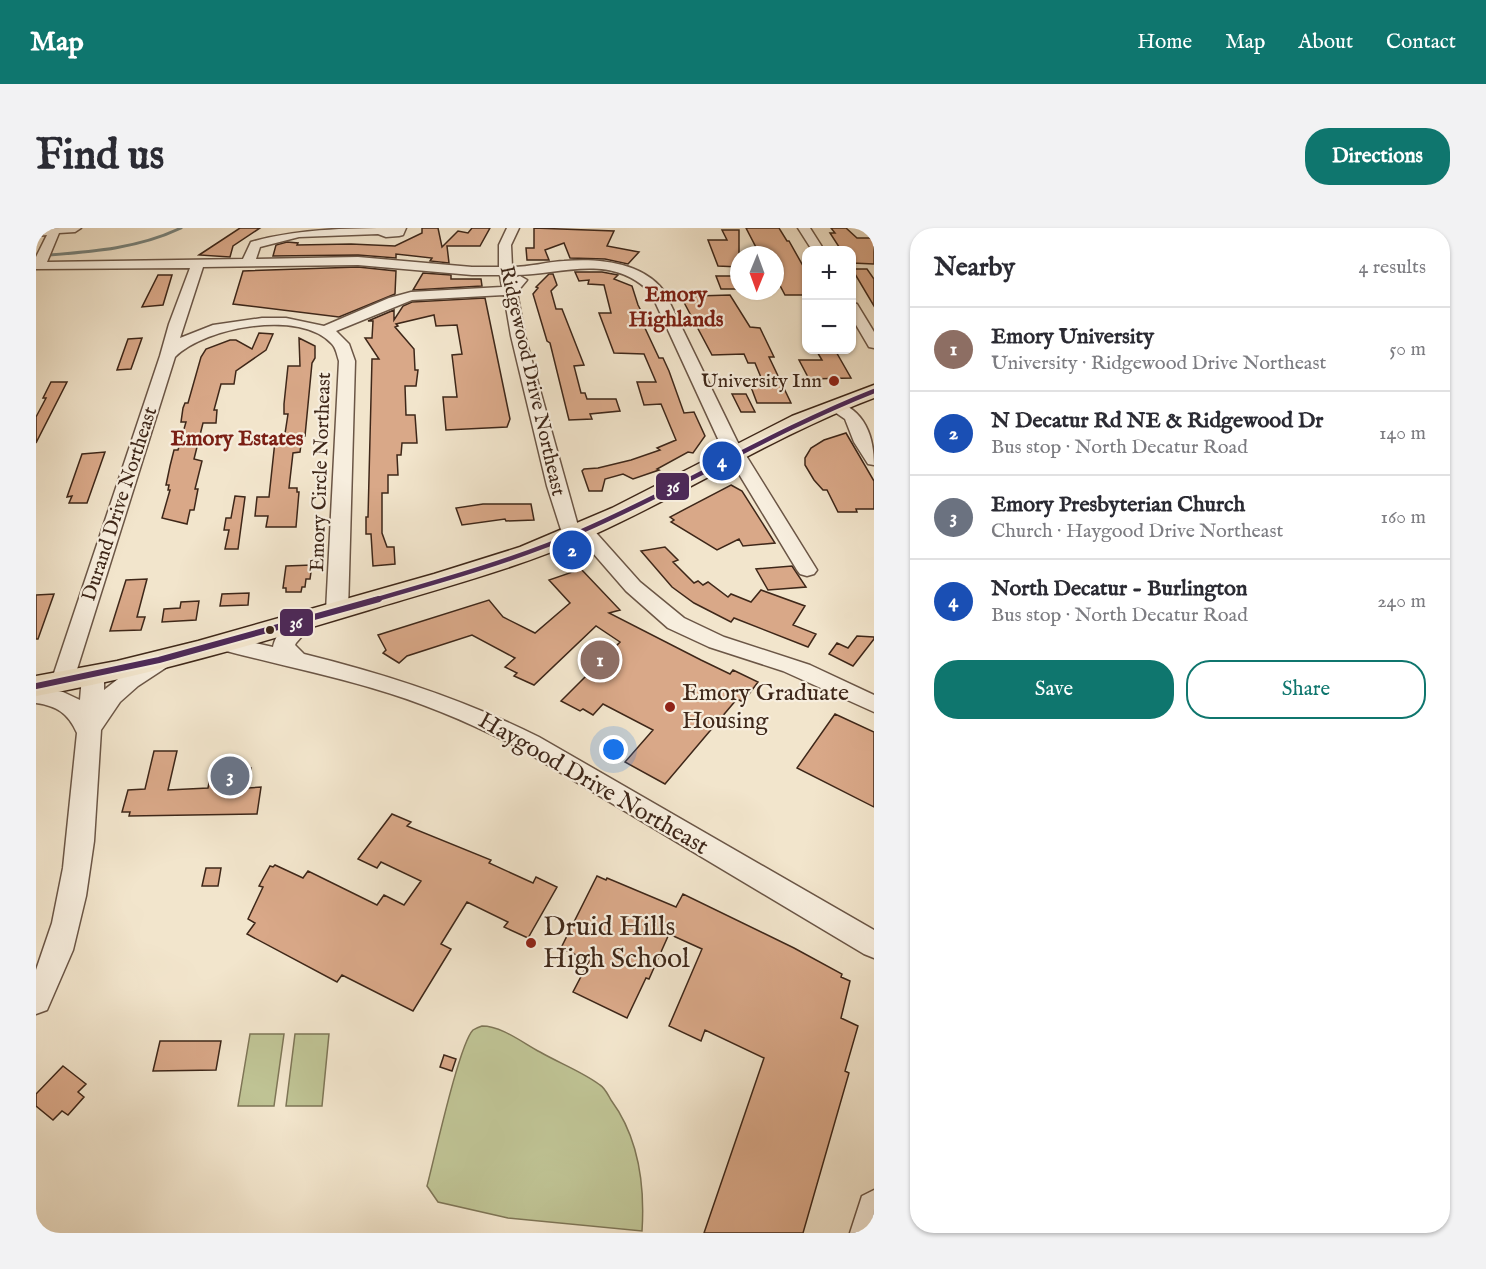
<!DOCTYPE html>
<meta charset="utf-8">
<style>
body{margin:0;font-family:"IM FELL English",serif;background:#f2f2f3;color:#2b2b33}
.controls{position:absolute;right:18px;top:18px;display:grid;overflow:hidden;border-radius:12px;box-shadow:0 2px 4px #0004}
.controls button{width:54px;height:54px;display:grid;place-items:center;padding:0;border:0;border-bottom:2px solid #e1e1e2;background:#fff;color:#2b2b33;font:30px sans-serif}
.compass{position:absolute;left:694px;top:18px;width:54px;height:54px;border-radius:50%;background:#fff;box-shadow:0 2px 4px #0004;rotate:181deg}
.you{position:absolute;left:578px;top:522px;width:21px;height:21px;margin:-15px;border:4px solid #fff;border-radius:50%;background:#1a73e8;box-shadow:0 0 0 9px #1a73e833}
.badge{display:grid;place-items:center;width:39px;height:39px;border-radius:50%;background:#0f766e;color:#fff;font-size:20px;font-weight:700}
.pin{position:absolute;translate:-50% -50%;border:3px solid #fff;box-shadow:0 2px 6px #0006}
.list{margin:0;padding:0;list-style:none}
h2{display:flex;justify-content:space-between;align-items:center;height:78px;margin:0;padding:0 24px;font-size:26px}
h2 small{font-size:20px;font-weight:400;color:#7c7c81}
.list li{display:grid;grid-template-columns:39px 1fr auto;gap:18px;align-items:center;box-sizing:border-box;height:84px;padding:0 24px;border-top:2px solid #e1e1e2}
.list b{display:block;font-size:22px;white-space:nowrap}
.list p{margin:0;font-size:20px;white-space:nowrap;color:#7c7c81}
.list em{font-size:20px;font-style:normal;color:#7c7c81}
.actions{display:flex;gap:12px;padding:18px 24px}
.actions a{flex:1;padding:14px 0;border:2px solid #0f766e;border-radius:24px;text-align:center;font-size:21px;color:#0f766e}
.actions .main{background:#0f766e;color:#fff}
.map{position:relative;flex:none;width:838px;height:1005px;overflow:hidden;border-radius:24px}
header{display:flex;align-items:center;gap:36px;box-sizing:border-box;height:84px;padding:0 30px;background:#0f766e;color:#fff}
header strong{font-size:28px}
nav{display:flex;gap:33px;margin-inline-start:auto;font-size:21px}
.intro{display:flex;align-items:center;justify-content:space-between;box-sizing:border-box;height:144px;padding:0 36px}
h1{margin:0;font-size:42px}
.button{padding:15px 27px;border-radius:24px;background:#0f766e;color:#fff;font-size:21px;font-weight:700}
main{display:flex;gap:36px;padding:0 36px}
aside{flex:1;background:#fff;border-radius:24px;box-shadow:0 2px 4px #0004}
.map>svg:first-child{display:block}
</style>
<header>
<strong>Map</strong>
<nav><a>Home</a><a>Map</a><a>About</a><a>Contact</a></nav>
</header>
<div class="intro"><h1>Find us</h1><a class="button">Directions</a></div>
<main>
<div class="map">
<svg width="838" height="1005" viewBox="0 0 838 1005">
<rect width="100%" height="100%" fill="#f2e5cc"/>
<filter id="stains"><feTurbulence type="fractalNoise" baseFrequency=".00333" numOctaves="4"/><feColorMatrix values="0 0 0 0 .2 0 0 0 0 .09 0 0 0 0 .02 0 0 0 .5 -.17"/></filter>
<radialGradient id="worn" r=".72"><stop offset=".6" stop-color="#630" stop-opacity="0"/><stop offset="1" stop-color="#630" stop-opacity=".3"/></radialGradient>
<path fill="#bfc394" stroke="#7e7556" stroke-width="1.5" d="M446,798C466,798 487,815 504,824C523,835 547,844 564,857C569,860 572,867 575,872C603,910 609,957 606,1003L472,990L402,974L391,958C398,932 423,816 437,802C440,800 443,799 446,798Z
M214,806H248L238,878H202Z
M259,806H293L286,878H250Z"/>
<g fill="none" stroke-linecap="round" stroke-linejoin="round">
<path stroke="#76827b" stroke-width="3" d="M0,28C50,24 99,22 145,0"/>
</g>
<path fill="#d9a888" stroke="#3e2719" stroke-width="1.5" d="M204,0H224L197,18L194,29L163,27Z
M386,0H402L406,19L422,3L432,5L436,0H454L444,18H411L413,35L394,33L396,30L360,26V30L322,27L237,28L240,17L251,14L262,15L261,17L315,16L359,18L386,5Z
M498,0L578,3L571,18L603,24L592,36L569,31L534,30L528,15L509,22L513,32H491L490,20H498Z
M710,0H743L751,13H753L771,45V67H749L739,48V27H724Z
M795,0H810L821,10H838V36L816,35V22H805L794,5H799Z
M686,2H703V39L682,38L672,12H691Z
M322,39L360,43L359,66L303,89L197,76L207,43Z
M816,41H831L838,51V78Z
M539,44H566L582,47L578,51L596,58L602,77L613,98H608L623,130H627L633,143L648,185L658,184L669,208L657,225L652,224L621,241L623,242L597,251L587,246L569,251L566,263H553L546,243L548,241L562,240L595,232L624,222L621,220L640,212L625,176L608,177L601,154H620L608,126L578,125L563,85H575L568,57L552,56L553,52L543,53Z
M387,45L415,47V51H445L446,58L377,62Z
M513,46H517L521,57L515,63L520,81H526L548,137L538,138L545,165H549L551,171H580L584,183L554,186L556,191L533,192L514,115L511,113L497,66L502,60L500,59Z
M122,47H136L127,77L106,79Z
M680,48H696L701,61H685Z
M643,65H659L661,68L694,67L714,99L724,100L738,129H733L755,175H721L715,159H729L719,135H712L708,126L676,127Z
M449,70L474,191L471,199L410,202L407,169H421L416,127L426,126L421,97L400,98L398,87L360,96L362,98L359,99L378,121L379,142H382L380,158H369L370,187H379L381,215H366L365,227H361L362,247H352V265H346V305L351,319H358L359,336L337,338L335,306H330V289H332L336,131H343L329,110H336L337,93H332L358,82V92L367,78L376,74Z
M223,105L237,106L230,122L200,143L198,156H185L178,182H181L180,195H167L158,231L166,233L159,261H162L158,282H154L151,296L126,290L134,262H132L133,257H130L134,238L138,222H142L150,194H145L147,180L149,175H152L165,129L170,121L194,112H200L216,121Z
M106,110L95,141L81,142L92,111Z
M263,110L279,118V130L276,135L269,208H266L264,224L257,225L253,260H261V264H263L260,299H230L232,288H219L221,269H233L239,213L248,212L252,186H248V176L252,138H264Z
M780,122H799L815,150L773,151L763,132H786Z
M15,154H31L0,215V189L10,170H7Z
M696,166H710L719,184H705Z
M810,205L838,253V281H820L821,284H802L791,262H787L778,252L769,237V230L775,220L788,212Z
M69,224L51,275H33L36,268L31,269L46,226Z
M695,257L706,263L739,315L707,318L703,311L681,322L635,294L638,292L634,289Z
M199,268L209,269L202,321H189L193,302H188L190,290H195Z
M447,276H495L498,292L470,293L469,291L426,297L420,280Z
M629,319L642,332L637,334L658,355L662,353L667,357L672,354L692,369L695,366L715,374L725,362L769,378L757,397L780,406L772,419L698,390L695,394L658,375L636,359L605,323Z
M276,337L274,351H270L269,359H266L265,364H250V360H247L250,338Z
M756,338L770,359L732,362L720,341Z
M545,341L584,382L573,385L665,432L694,446L697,442L722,454L707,474L701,471L629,556L589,534L617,502L567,476L557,487L547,481L544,483L525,473L584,414L560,398L498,457L478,448L481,445L469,439L479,430L436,407L371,428L363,435L347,425L350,422L342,407L453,372L467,389L499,405L534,375L513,352Z
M111,351L101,389H109L105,402L74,403L90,352Z
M213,365L212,377L184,378L186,366Z
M18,366L2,411H0V367Z
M163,373L160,392L126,394L128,381L144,380L145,374Z
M821,408L838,409V411L817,438L793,426L801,415L812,420Z
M799,486L838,504V579L761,540Z
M118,523H141L132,562L172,560L176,541L215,540L212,560L225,559L221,586L93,588L94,584H86L92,562L109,561Z
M356,586L375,594L371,598L455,632L453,635L497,655L500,649L521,659L492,710L468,699L472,694L431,674L405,716L415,721L377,783L306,747L301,754L211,706L219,695L212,691L227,659L223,658L234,638L237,639L239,637L267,650L272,643L341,677L348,667L368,677L385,653L345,634L341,640L322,631Z
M170,640H185L182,658H166Z
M561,648L570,652L571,650L640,679L647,666L758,720L806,746L805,749L814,753L805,790L822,798L809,843L813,845L767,1005H668L728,830L669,802L665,813L633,798L666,721L633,706L613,751L610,750L591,790L537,764L553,733L525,720Z
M124,813H185L180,842L117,843Z
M408,827L420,831L416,843L404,839Z
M27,838L50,856L42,864L48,869L32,887L26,883L17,892L0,878V866Z"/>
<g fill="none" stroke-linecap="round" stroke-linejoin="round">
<g stroke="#6b5646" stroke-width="3">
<path id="minor" d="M0,0H45L39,4L23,5L11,34L207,31L215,14C264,0 319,0 370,0L367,7L363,8L350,9L342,6L263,9L224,19L220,31L322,29L436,39H463V17L471,0H483L475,17L476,39C494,39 510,34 528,33C562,30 606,34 628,63L701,213L781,342L778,346L771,348L764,346L761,342L683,213L615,65C575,24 526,47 478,47V50L484,48L491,52L481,64L489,108L542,298H554L604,354L648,390L688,409L774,437L838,467V484L747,443L673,419L632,400L590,363L543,309L535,313L528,311L511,258L475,108L468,67L376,72L300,103L313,116L319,133L312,383L308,388L301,390L294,388L290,383L303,133C301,127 300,120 296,116C265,81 169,99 139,129L37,454L34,460L26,462L18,460L15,454L124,128L133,96L154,40L0,41V29L11,7L0,8ZM322,37L436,47H464L466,59L375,64L353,70L288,98L250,90H226L177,97L144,110L167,39Z
M762,0H774L788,22H776Z
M816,75L821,76L838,104V120L833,119L816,90Z
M798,173C829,181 838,209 838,237L832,236L818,214L809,191L790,178Z
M269,385L277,387L280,392L260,415L259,417L268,426C349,446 427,471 503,509L838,702V730L828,726L485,521C437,496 388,475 336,460C285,445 234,435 183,421L180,416L183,411L191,409L237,419C240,404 254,389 269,385Z
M126,424L134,427L137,432L134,437L102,458L84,474L65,502L58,613L50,668L37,722L11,782L0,786V742L16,695L27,640L41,505C32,485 21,478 0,475V459L27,464L44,472L46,448L49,442L57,440L65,442L68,448V462L96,440Z
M838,962V1005H814L826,968Z"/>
</g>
<g stroke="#3e2719" stroke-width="3">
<path id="major" d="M838,157V170C740,207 652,264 557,307C485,339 409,359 333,382C223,415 113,448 0,468V448L81,433L162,413L398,346L484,319L576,280L756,188Z"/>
</g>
<use href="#minor" fill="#f7eede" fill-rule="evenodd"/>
<use href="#major" fill="#f2e5cc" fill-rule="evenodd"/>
<g stroke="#f7eede" stroke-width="8">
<path id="bus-1-far1" d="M338,372C408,352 479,332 546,303C645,260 737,203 838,163"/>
</g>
<g stroke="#f7eede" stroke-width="10">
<path id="bus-1" d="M0,458L123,432L343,371"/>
</g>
<use href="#bus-1-far1" stroke="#4d2958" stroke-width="4.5"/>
<use href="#bus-1" stroke="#4d2958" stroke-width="6"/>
</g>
<g fill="#8f2418" stroke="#f7eede" stroke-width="2">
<circle cx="798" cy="153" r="6"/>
<circle cx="634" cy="479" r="6"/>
<circle cx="495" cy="715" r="6"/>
</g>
<circle fill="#3e2719" stroke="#f7eede" stroke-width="2" cx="234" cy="402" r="5"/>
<g text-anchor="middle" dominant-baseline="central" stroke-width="4.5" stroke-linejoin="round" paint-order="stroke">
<g font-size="20" fill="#3e2719" stroke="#f7eede">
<text transform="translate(496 153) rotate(77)">Ridgewood Drive Northeast</text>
<text transform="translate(285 244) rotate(-88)">Emory Circle Northeast</text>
<text transform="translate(84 276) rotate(-72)">Durand Drive Northeast</text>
</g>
<g font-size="20" fill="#3e2719" stroke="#f7eede" text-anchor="end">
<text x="786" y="153">University Inn</text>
</g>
<g font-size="22" font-weight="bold" fill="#7a1f14" stroke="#f7eede">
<text x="640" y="67">Emory<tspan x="640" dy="25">Highlands</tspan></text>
<text x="201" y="211">Emory Estates</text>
</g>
<g font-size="24" fill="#3e2719" stroke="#f7eede" text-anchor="start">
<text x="646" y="465">Emory Graduate<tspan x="646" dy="28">Housing</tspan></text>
</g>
<g font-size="24" fill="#3e2719" stroke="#f7eede">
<text transform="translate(557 556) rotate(30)">Haygood Drive Northeast</text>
</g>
<g font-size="28" fill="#3e2719" stroke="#f7eede" text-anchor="start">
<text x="507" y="699">Druid Hills<tspan x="507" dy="32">High School</tspan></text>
</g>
</g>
<g stroke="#f7eede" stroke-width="2">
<rect x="619" y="244" width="35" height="29" rx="6" fill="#4d2958"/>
<rect x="243" y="380" width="35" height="29" rx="6" fill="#4d2958"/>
</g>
<g font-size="16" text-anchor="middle" font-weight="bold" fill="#fff">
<text x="637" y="264">36</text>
<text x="260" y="400">36</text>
</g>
<rect width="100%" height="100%" filter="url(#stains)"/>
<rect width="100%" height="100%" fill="url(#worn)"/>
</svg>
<div class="controls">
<button>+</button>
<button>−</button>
</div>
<svg class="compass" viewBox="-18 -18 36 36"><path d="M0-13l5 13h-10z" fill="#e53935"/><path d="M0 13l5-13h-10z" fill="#7c7c81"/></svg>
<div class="you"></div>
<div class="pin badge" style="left:564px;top:432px;background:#8d6e63">1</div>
<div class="pin badge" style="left:536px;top:322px;background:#1a4fb4">2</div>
<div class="pin badge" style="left:194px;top:548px;background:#6b7280">3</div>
<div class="pin badge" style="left:686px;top:233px;background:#1a4fb4">4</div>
</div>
<aside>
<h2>Nearby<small>4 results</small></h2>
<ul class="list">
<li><span class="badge" style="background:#8d6e63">1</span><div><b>Emory University</b><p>University · Ridgewood Drive Northeast</p></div><em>50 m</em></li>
<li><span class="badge" style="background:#1a4fb4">2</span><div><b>N Decatur Rd NE &amp; Ridgewood Dr</b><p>Bus stop · North Decatur Road</p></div><em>140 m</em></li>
<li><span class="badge" style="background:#6b7280">3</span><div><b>Emory Presbyterian Church</b><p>Church · Haygood Drive Northeast</p></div><em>160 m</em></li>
<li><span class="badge" style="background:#1a4fb4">4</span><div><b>North Decatur - Burlington</b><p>Bus stop · North Decatur Road</p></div><em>240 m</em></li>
</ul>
<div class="actions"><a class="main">Save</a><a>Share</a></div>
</aside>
</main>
